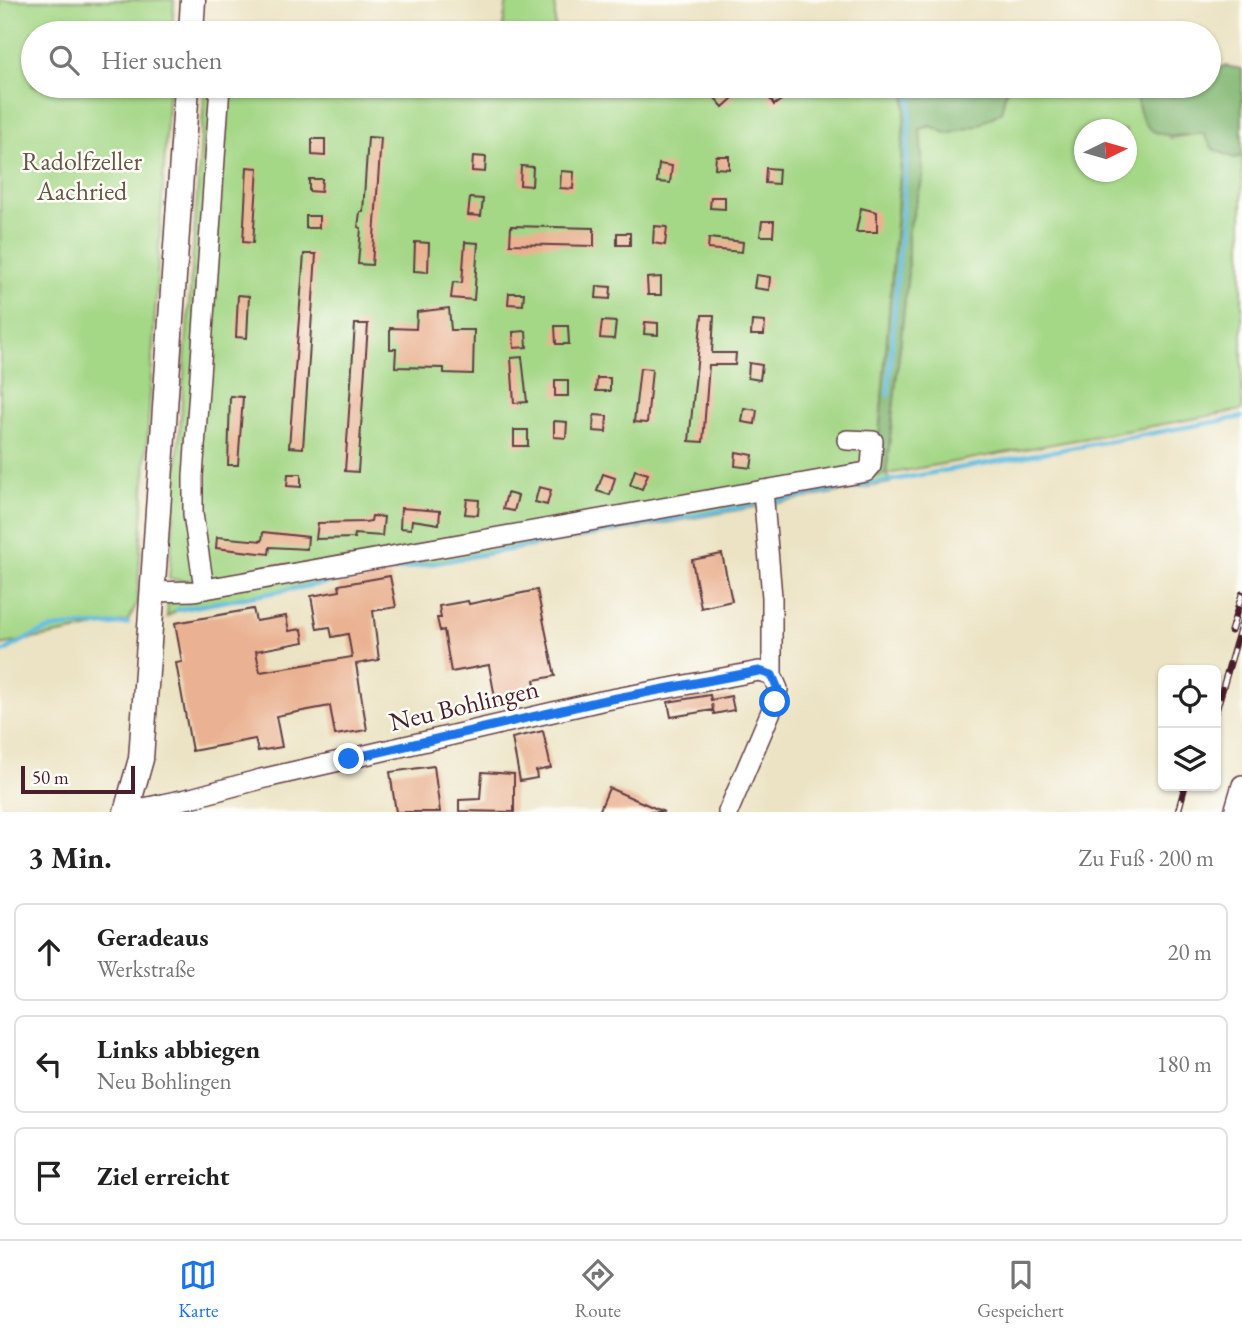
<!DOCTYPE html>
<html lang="de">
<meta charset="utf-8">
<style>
body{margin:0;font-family:"EB Garamond",serif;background:#f2f2f2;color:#222}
.controls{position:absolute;right:21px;bottom:21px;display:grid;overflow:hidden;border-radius:10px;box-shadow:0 2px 5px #0004}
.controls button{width:63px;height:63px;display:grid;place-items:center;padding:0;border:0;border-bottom:2px solid #e0e0e0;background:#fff;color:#222;font:35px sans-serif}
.compass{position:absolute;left:1074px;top:119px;width:63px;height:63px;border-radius:50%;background:#fff;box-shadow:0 2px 5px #0004;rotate:85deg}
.scale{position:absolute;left:21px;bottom:18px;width:114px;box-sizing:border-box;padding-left:7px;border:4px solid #4a1f2b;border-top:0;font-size:19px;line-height:24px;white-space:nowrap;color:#4a1f2b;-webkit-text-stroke:5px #fdfcf7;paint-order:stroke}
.stop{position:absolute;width:21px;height:21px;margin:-16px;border:5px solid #1a73e8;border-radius:50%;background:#fff}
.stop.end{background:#1a73e8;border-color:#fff;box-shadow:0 2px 7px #0008}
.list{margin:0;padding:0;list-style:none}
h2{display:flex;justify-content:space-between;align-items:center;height:91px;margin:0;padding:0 28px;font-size:30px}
h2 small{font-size:23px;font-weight:400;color:#767676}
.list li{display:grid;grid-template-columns:46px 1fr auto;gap:21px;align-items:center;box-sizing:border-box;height:98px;margin:0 14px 14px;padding:0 14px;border:2px solid #e0e0e0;border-radius:10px}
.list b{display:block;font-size:26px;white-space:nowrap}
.list p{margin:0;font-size:23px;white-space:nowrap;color:#767676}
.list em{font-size:23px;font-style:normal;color:#767676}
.icon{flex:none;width:38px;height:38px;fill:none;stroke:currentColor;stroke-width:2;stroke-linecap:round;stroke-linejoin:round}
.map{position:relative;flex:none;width:1242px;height:812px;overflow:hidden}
.search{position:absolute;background:#fff;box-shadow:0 2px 5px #0004;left:21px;right:21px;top:21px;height:77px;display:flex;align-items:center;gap:18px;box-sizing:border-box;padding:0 24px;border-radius:38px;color:#767676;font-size:26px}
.sheet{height:427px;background:#fff}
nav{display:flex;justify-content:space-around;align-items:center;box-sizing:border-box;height:98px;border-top:2px solid #e0e0e0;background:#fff;font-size:19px;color:#767676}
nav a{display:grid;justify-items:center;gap:4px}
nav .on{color:#1a73e8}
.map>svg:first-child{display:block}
</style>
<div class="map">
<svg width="1242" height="812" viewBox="0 0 1242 812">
<rect width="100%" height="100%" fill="#fdfcf7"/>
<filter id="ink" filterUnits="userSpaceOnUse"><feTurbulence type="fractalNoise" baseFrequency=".0143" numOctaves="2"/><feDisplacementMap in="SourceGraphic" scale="14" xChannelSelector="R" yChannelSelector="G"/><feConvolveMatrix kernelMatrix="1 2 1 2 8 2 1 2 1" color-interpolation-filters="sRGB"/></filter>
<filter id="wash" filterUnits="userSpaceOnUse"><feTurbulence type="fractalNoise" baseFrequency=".00686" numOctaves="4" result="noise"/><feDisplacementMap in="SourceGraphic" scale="28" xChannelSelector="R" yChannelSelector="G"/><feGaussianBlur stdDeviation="1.57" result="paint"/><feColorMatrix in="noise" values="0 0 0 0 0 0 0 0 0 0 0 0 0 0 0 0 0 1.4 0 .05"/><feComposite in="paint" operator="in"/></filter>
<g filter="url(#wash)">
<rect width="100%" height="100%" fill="#ebe3c3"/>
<path fill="#a4d786" stroke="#777b58" stroke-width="2" fill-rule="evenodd" d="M0,0H174L172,33H33V86H169L137,603L128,621L0,645Z
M507,0H555V27L551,33H502Z
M205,86H907L876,475L886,474L908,272V233L923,177L920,129L1001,111L1007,86H1145L1137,93L1170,138L1203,133L1234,158L1242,156V410L887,474L890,483L177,610L167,617L168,601L195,596L191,581L169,579ZM1084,130H1126V172H1084Z"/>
<path fill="#83b873" stroke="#666c4f" stroke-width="2" d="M1225,66L1242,69V156L1234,158L1213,149L1203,133C1165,138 1139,140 1137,93L1145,86H1209V71Z
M907,86H1007L1001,112L976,126L948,134L929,125L920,129L923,177L908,233V272L886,474L876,476Z"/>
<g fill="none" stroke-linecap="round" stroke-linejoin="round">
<path stroke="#63bce0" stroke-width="4.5" d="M888,395L912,86
M777,501L1242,417
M177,610L753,505
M0,653C18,644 36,632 56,628C79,624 104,627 128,623"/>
</g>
<g id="blocks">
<path fill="#eab292" d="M776,86L784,98L774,105L766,92Z
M725,88L734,97L723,107L715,98Z
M368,137L381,138L372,265L358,264L361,228L358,227L360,212H363Z
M312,139H325V156L312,155Z
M473,156L486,157L485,172L472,171Z
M716,156H729V169L715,168Z
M659,164L672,166L670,183L657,182Z
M521,166L533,167L532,186L520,185Z
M247,167L258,168L253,243L243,242Z
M766,168L779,169L778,184L765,183Z
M561,171L574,172L573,189L560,188Z
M309,179H322L321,192L309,191Z
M711,197H725V209L710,208Z
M470,198L483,199L481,216L468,215Z
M861,208L877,212V232H856Z
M306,216H319V228H306Z
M762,221H774L773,236H760Z
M511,226L594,228V246L510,244Z
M654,226L667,227L665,245L653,243Z
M617,233H630V245H617Z
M709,238L743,242L742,252L708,249Z
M415,242L429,243L428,272L414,271Z
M465,242L478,243L474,300L451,298L453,282L462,283Z
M304,254H316L303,448L289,447Z
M756,275L770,277L769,290L754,288Z
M661,277V295H648L647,278Z
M597,286L611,287L610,299L596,298Z
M509,293H524L523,305L508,304Z
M238,295L249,296L247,338L236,337Z
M449,308L451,330H474L473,374L444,373V368L395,367L396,349H390V328L416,329L417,312Z
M702,315H714L712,353H736L735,365H709L703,442L689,441Z
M602,321L616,322L614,339L600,338Z
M752,321L765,322L764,335H751Z
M645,322L658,323V335L644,334Z
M355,324H368L358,472L345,471Z
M555,326H568L569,344H556Z
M526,331L527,347L514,348L513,332Z
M522,357L527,402L514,403L511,358Z
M749,363L762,365L760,380L748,378Z
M640,368L652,369L647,423L634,422Z
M597,378H610V391H596Z
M555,380H568V396H555Z
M230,396L243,397L238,465H228Z
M744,408L757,410L755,424L742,422Z
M594,415L607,416L606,432L593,431Z
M554,421L567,422L566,438L554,437Z
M514,430H528V446H514Z
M736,452L753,455L751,468L735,466Z
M635,470L648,474L642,489L630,485Z
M288,474H301V487L287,486Z
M603,474L615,478L610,495L597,491Z
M539,487L551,490L547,505L535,502Z
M507,493L518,496L514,511L503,509Z
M467,499L479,500L478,515L465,514Z
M401,508L440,511L439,524L412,520L411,529L400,528Z
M372,516L384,517L382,536L354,534L355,538L316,539L318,523L365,522L371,521Z
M263,532L308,537L307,549L270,547L269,554L216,548L217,537L262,541Z
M722,554L732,601L701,608L692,560Z
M390,576L396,607L373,611L379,660L356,664L367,730L335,735L330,706L276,716L282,747L258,751L255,739L192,751L176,663L182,662L175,623L253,609L256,621L286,616L289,631L302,629L304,642L256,651L260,672L352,657L348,634L332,637L330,627L317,629L311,596L340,591L339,585Z
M537,590L555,676L534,680L537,694L496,703L489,665L451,672L444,630L440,631L437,618H441L439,606L468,601L469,604Z
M710,695L711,700L731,696L734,710L714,714L712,704L713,710L671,717L668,702Z
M543,731L551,768L536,771L537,778L520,781L512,738Z
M434,766L440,812H396L390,772Z
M482,772L514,774V812L459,811V800L480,799Z
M609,788L664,812H599Z"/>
</g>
</g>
<g filter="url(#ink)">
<use href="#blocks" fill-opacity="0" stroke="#623c42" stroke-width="2"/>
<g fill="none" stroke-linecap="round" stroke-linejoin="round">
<g stroke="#623c42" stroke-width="22">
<path id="minor" d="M204,588L193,514V476L220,86
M152,592L194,591L866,472L871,466L873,441L847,440
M130,806L139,809L191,798L261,779L601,701L759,671L772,675
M728,812L775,702L778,689L772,675V597L763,490
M1234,812L1242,785"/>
</g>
<g stroke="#623c42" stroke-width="27">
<path id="major" d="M191,33L193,0
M126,812L141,759L187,86"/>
</g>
<use href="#minor" stroke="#fff" stroke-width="19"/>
<use href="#major" stroke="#fff" stroke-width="24"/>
<g stroke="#4a1f2b" stroke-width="7">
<path id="rail" d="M1231,631L1242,594
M1216,711L1242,622
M1178,812L1185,786"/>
</g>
<use href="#rail" stroke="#fdfcf7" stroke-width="4.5" stroke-dasharray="13" stroke-linecap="butt"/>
</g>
</g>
<g fill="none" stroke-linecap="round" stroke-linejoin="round" filter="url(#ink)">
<path stroke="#1a73e8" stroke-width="9" d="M349,759L601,701L759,671L772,675L778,689L775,702"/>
</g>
<g text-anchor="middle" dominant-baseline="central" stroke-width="5" stroke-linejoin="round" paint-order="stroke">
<g font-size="26" fill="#655646" stroke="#fdfcf7">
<text x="82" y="161">Radolfzeller<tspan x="82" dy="30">Aachried</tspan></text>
</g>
<g font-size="26" fill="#4a1f2b" stroke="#fdfcf7">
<text transform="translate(464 705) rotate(-13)">Neu Bohlingen</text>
</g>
</g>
</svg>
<div class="controls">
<button><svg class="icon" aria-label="locate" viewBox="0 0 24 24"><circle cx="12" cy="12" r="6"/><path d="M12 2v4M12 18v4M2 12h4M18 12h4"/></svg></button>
<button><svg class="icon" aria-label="layers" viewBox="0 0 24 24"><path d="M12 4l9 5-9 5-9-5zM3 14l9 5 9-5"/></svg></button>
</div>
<svg class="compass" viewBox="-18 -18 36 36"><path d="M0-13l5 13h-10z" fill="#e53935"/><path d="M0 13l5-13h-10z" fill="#767676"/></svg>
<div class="scale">50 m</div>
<div class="stop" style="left:775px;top:702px"></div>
<div class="stop end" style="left:349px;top:759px"></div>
<div class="search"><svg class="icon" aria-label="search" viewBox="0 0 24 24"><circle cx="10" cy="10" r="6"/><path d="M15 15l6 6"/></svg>Hier suchen</div>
</div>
<section class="sheet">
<h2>3 Min.<small>Zu Fuß · 200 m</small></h2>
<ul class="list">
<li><svg class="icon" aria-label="ahead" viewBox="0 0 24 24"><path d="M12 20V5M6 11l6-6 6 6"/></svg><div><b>Geradeaus</b><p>Werkstraße</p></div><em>20 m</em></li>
<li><svg class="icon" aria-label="left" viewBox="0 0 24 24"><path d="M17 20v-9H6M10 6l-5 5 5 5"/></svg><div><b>Links abbiegen</b><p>Neu Bohlingen</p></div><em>180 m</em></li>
<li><svg class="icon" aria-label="arrive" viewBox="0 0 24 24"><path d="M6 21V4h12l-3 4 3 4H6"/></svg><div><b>Ziel erreicht</b></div></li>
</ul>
</section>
<nav>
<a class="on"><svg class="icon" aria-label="map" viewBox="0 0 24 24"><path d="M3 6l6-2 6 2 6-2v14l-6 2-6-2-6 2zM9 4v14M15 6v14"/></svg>Karte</a>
<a><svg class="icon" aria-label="directions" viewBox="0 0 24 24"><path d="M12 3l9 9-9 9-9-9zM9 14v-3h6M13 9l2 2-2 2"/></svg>Route</a>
<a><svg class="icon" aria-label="saved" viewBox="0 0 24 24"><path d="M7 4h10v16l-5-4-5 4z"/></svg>Gespeichert</a>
</nav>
